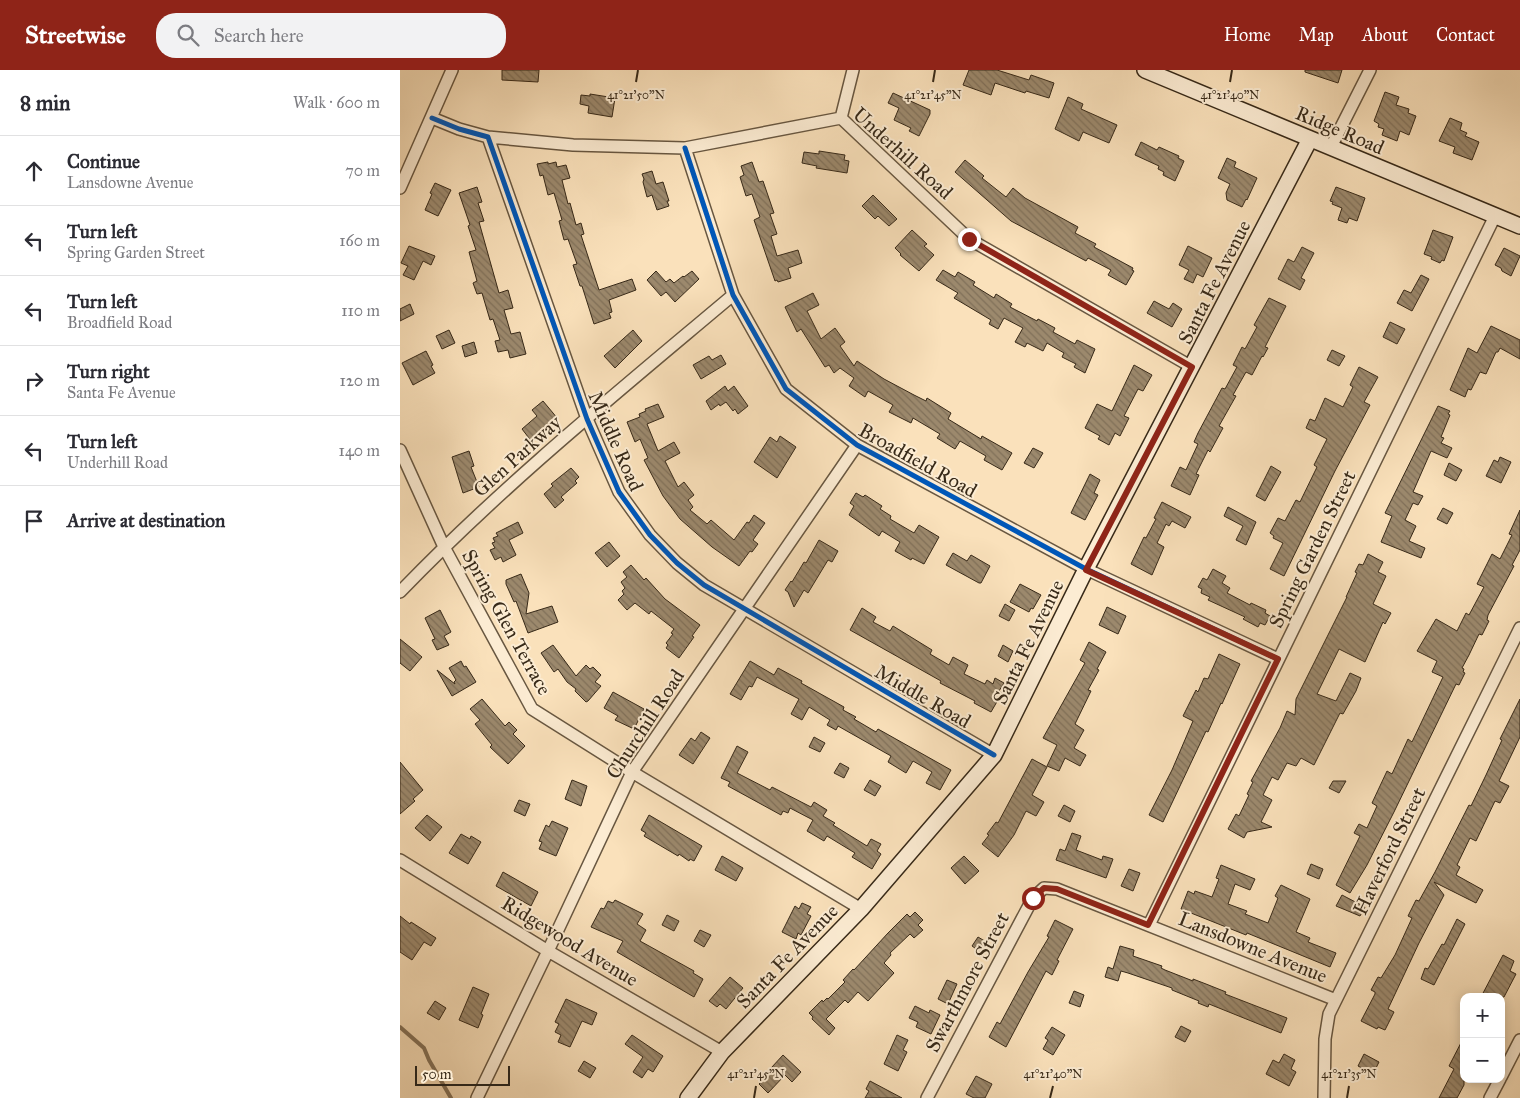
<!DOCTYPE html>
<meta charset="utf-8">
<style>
body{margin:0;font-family:"IM FELL Great Primer",serif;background:#f2f2f3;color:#2b2b33}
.controls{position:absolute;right:15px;bottom:15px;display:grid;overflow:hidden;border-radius:10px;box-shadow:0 2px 12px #0003}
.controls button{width:45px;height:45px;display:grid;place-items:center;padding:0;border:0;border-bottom:1px solid #e1e1e2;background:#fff;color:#2b2b33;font:25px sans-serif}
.scale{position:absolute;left:15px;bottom:12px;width:95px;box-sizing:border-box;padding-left:5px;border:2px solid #372918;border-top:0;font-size:14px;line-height:18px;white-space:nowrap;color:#372918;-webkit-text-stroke:4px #fcecd3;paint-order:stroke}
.stop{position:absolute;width:15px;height:15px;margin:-11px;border:4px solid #8f2418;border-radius:50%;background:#fff}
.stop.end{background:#8f2418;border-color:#fff;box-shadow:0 1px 5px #0008}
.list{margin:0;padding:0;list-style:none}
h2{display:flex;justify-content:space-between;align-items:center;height:65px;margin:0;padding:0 20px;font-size:21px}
h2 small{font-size:16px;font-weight:400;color:#7c7c81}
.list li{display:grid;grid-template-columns:32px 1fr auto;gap:15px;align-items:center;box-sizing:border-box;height:70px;padding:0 20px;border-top:1px solid #e1e1e2}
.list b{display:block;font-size:19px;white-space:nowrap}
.list p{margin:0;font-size:16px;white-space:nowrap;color:#7c7c81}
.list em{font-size:16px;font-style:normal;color:#7c7c81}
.icon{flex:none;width:28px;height:28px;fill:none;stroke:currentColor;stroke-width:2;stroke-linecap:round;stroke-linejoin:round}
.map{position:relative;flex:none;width:1120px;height:1028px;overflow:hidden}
header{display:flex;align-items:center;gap:30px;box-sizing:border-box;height:70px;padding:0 25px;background:#8f2418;color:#fff}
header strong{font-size:24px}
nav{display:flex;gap:28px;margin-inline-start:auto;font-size:18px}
.search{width:350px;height:45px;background:#f2f2f3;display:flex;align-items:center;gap:12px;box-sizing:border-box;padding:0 18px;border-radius:20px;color:#7c7c81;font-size:19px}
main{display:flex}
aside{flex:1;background:#fff}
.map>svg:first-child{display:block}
</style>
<header>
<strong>Streetwise</strong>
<div class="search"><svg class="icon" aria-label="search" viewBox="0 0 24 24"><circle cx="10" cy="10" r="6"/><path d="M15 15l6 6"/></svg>Search here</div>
<nav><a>Home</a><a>Map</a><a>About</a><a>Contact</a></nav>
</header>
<main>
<aside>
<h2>8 min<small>Walk · 600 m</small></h2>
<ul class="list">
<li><svg class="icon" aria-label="ahead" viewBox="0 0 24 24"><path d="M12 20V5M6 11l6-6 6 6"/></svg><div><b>Continue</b><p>Lansdowne Avenue</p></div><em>70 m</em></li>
<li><svg class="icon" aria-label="left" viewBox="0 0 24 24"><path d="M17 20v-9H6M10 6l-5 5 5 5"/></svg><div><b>Turn left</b><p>Spring Garden Street</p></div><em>160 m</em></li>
<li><svg class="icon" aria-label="left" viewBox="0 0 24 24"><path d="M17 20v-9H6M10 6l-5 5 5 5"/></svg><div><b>Turn left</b><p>Broadfield Road</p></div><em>110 m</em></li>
<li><svg class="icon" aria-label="right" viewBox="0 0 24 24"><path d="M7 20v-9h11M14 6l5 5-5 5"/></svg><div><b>Turn right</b><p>Santa Fe Avenue</p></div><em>120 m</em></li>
<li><svg class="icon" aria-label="left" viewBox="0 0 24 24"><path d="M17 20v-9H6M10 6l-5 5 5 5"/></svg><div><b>Turn left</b><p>Underhill Road</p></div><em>140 m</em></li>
<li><svg class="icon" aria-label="arrive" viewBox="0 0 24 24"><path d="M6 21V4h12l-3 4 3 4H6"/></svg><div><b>Arrive at destination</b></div></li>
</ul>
</aside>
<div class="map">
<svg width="1120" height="1028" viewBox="0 0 1120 1028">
<defs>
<pattern id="building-back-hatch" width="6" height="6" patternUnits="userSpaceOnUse" patternTransform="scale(1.25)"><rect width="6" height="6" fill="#9c896d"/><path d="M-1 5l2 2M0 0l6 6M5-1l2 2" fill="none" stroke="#807059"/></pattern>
</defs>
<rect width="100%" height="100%" fill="#fae1bb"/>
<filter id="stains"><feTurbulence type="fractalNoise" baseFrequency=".004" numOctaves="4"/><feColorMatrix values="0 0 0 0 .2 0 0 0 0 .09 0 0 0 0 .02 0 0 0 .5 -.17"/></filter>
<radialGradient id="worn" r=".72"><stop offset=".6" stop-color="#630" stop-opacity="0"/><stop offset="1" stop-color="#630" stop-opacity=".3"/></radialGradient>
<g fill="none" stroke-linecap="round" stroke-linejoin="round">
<path stroke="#847259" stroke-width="4" d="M0,957L24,978L29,990L51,1028"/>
</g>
<path fill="url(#building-back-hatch)" stroke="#372918" d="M102,0H139L138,12L102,10Z
M569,0H597L629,10L631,5L654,13L649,28L626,21L625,23L595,13L591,25L563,15Z
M905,0H942L938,13L905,2Z
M985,22L999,27L996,35L1009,39L1008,43L1016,46L1009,65L1000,61L997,71L982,65L984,59L978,57L979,54L974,51Z
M493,23L530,40V44L519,66L509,61L511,58L494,50L499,38L488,33Z
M190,24L215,28L212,47L188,43L189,36L180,34L181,25L190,26Z
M668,27L683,34L681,39L717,55L709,73L683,62L679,71L655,59Z
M1050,48L1062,53L1060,60L1067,63L1065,66L1079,72L1072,90L1053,83L1055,77L1039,71Z
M741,72L757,80L759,77L779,86L778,88L784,91L775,111L763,105L764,102L758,99L759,96L735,85Z
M419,81L445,85L444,90L449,91L447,103L416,98L417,96L402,93L404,82L419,84Z
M827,88L836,92L834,97L857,108L847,130L846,129L842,137L827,130L826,123L830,114L818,108Z
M565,90L584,106L582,108L606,127L613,118L625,128L678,157L675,163L696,174L694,177L733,198L732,200L734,201L726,215L708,205L711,200L688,188L686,191L611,151L555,102Z
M148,92V94L156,92L157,97L166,95L170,108L162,110L168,134L170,133L176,155L181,153L184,164L181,165L199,220L232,209L236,220L209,230L212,242L209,243L211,248L194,254L182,216H180L173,195L177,194L168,169L164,170L159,151L162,150L154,123L148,125L143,105L140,106L137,94Z
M352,92L359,112L363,111L374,143L370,144L377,164L371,166L377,186L398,180L402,193L388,198L391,208L378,212L377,210L375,211L354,150L360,147L352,124L346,126L340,107L344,105L341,96Z
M252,101L256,114L263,112L269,131H267L269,136L257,140L252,125L247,127L243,112L244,109L242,104Z
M35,113L51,120L38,146L25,140L32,124L30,123Z
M77,117L82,132L78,133L84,151L79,152L99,223L108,220L113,238L104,240L111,264L120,262L126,284L110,288L108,280L98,282L95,271L100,270L93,249L90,250L82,223L77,224L73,213L77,211L69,182L76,180L68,156L70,155L59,123Z
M936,117L965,128L957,151L949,148L947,153L938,150L942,138L932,134L933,132L930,131Z
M473,125L497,149L489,156L478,146L475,149L462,136Z
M512,160L527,174L524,176L534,185L519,201L500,185L501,184L495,178Z
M1033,160L1053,167L1044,191L1042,190L1040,193L1031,189L1032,187L1024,184Z
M9,176L35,186L31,195L23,191L14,210L3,205L8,196L1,193Z
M788,176L812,188L803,207L797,204L793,213L784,209L789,200L779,195Z
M902,177L914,183L901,208L905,210L900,220L878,209L888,189L894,192Z
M1104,178L1120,186L1111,206L1102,201L1101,198L1095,195Z
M543,200L555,207L558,202L575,212L573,215L594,228L596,224L612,234L610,237L637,251L638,249L655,258L653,262L675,274L677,270L695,279L685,303L674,297L676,294L662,287L664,283L647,273L643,281L627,273L625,277L615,272L623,258L604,248L598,259L589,254L591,250L554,228L558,223L536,210Z
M256,201L266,212L270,209L274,213L283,206L284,207L292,201L299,209L275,232L266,222L261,226L247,210Z
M1021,205L1029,209L1012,241L997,233L1004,220L1011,223Z
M413,223L419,235L407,241L421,269L435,258L445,272L440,276L454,296L457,291L484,309L514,325L526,331L527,328L551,343L548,349L581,369L582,366L612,383L602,400L584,390L586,386L560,371L555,379L537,368L540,364L513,348L511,353L489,342L493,335L468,321L465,327L449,316L454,308L440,298L434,303L429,295L425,297L401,259L397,262L385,237Z
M869,228L886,236L865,277L868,278L863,287L862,286L852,305L846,302L833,325L836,326L819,356L823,358L810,382L808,380L796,404L799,405L790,425L771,416L780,397L786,400L798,374L794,372L798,363L822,318L825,319L837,297L833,295L842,277L845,279L857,257L854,255Z
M754,231L769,239L773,233L782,239L772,257L747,243Z
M10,234L14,244L0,251V239Z
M990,252L1005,259L997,274L983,267Z
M1091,256L1120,270V289L1100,278L1098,282H1096L1086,304L1080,302L1071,320L1068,319L1065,327L1050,320L1068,278L1077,283Z
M49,260L55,273L42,279L36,266Z
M233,260L242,271L215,298L204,286Z
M74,272L77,283L65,287L62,276Z
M932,280L945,286L939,296L927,290Z
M26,281L33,295L31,296L35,303L13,315L2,293Z
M321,285L326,294L301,309L293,295L309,286L312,290Z
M734,295L752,305L743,321L738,319L724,346L729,348L720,366L715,363L709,375L698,369L700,366L685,358L697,334L712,341Z
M959,297L978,307L964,332L970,335L935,401L884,506L870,499L883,473L873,468L874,466L870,463L878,448L885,451L896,430L900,432L917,397L914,395L927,369L906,358L910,349L915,351L925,328L943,337L953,317L950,315Z
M325,316L328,321L334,316L348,336L338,344L335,339L333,341L326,332L320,336L319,334L311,340L306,331Z
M143,331L158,349L132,372L122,359L137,346L132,340Z
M258,334L264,347L247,354L258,381L274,372L280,383L265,391L278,417L284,412L294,425L288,430L293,437L290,440L307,454L311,450L334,470L347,452L349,453L354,445L365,453L353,470L358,474L352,482L350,481L339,496L312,477L280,449L263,426L244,390L248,388L240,369L235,372L227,352L240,347L239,344L246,341L245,339Z
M1038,336L1050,341L1048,344L1050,345L1041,367L1044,368L1041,373L1052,378L1047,388L1031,381L1013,422L1023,426L1018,435L1013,433L1005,450L1016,456L1009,471L1025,478L1021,488L981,472L992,446L985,443Z
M380,366L396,377L377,408L354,392L370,367L377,372Z
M633,378L643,383L634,398L624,393Z
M69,381L74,396L71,397L79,417L63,423L52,387Z
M1100,387L1111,392L1101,413L1086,406L1094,390L1098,392Z
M1049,393L1062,400L1056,411L1044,405Z
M871,396L881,402L865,431L856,426Z
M171,398L179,407L175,411L177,413L161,427L164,430L155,438L144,424L153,416L151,414Z
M690,404L700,410L694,423L698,425L685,450L671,443Z
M456,423L463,427L465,425L482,436L480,439L491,446L490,449L514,463L519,455L539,467L524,494L512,488L511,490L495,481L500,472L482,461L479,466L449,445L454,436L450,433Z
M762,432L791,447L785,458L772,451L769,456L766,454L757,473L764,477L752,505L731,494L744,467L746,468L756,449L754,448Z
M828,437L856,452L846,475L836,470L843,456L824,446Z
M1043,438L1053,443L1047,454L1037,449Z
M1120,440V480L1112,495L1114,496L1088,545L1087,550L1089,551L1082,565L1079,564L1069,585L1062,598L1064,599L1063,602L1065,603L1059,615L1056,614L994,742L967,795L950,823L936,815L960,766L954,763L959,754L967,758L977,736L972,733L987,701L992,704L1008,669L1012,672L1043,607L1032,602L1037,591L1017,581L1036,549L1057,561L1066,543L1069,545L1084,517L1077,514L1092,484L1100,489L1112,465L1109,464Z
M118,452L123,463L109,470L116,485L103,492L101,487L95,490L90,480L95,478L92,473L95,472L93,468L98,466L96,463Z
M419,470L438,481L432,492L428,490L408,523L404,520L394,537L388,522L385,520L391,511L392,512L404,492L406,493Z
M209,472L220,486L207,497L195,483Z
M553,483L567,491L571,485L590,496L581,513H579L546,495Z
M968,484L983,492L978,502L986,506L973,534L991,543L985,554L983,552L965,592L939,579L917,624L936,631L950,603L961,608L956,621L943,644L940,643L914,695L901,688L896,696L887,693L878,710L872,707L863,725L872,730L861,752L872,757L847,762L844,768L828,759L836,744L839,746L849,725L847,724L853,712L851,711L880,658L887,641L895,645L896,629L947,527H946L957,503L955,502L959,494L963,495Z
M231,495L244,510L246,508L265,529L300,555L292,566L294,567L279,588L266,578L268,575L266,573L273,564L271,563L274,559L251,541L249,544L235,533L227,540L218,530L224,524L222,521L225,518L221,512L227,507L223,502Z
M813,499L826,506L822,513L830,518L827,523L850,535L851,533L866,540L865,543L870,546L865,555L860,553L858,557L843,549L845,547L808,530L810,527L801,523L802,519L798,517L803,508L807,510Z
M121,504L129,523L126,544L152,536L158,552L128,563L116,531L114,532L106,514V510Z
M620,514L641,525L633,539L631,538L629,542L610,532Z
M605,534L615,540L609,551L599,546Z
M707,537L726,546L718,564L699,555Z
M462,538L476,547L473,552L490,561L493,556L532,580L530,584L549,595L553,587L568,595L564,604L585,614L587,610L593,614L595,608L604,613L599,621L602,623L591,642L574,633L575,631L540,613L541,611L450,560Z
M40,540L51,562L44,566L49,575L37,580L32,570L35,569L25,548Z
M0,569L22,587L10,601L0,593Z
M689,572L706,582L697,599L699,600L688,620L691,621L675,654L684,660L674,678L686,685L680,696L665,688L659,701L647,696L657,675L643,668L685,593L680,590Z
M153,575L176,606L186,595L190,599L193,597L201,605L195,612L201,616L188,631L186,632L175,621L176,619L167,612L158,599L154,602L141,583Z
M603,575L613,581L608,592L598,586Z
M819,584L840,594L822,634L821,633L808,662L806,661L763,752L749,745L772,700L793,651L783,646L796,620L798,622L804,608L808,609Z
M61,591L64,597L66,596L76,612L52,626L37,600L55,614L54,612L56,610L49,598Z
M350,591L374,605L378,598L402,611L401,613L444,637L443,640L456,647L454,649L476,662L478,659L551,700L540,720L526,713L532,702L513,691L506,703L488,692L491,686L438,656L436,660L427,655L430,650L409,637L402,650L391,644L399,629L357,607L352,617L349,616L341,630L330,624Z
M213,622L244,639L234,659L215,650L218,646L204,638Z
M82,629L105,656L109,652L117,660L113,664L125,676L108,694L90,677L92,675L75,654L80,650L70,639Z
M1120,629V667L1099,711L1109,716L1100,733L1095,731L1076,771L1070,768L1057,795L1060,797L1056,805L1083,820L1076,833L1034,812L1044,825L1019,873L988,939L994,942L985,960L978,957L977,959L961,951L975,924V922L971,920L978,907L981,908L995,885L1012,848L1008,846L1016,830L1019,831L1035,802L1069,735L1071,736L1086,705L1102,670L1100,669Z
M301,662L310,668L293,694L279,685L291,668L295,671Z
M414,667L425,673L420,682L409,677Z
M337,676L348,682L337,703L370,720L372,717L411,737L414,732L427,740L423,746L435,753L433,755L467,776L471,769L481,774L477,781L481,784L472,799L452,787L455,783L427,766L424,771L407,761L413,750L390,738L388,743L383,741L381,745L328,716L330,712L321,708Z
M632,689L647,697L632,725L644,732L636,746L626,741L614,765L598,787L582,774L589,765L587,764L596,752L598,753Z
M0,692L23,720L13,729L15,731L0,744Z
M440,693L449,698L444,708L434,703Z
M172,710L187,716L181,736L165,729Z
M470,710L481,716L475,726L464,720Z
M933,711H946L939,723L929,718Z
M119,730L130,734L125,746L114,741Z
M664,735L675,741L670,752L658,746Z
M27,745L42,757L30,771L15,758Z
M249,745L302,776L294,791L290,789L289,791L279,784L278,786L244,766L246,763L241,760Z
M152,751L168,758L156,786L139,779L142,772L139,771L146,755L149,757Z
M672,763L681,766L676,780L702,790L703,786L713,789L706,808L656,790L660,779L665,781Z
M61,764L70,769L71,766L81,772L68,794L49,783Z
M322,786L343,798L336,811L315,800Z
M564,786L579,801L565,814L551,798Z
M911,794L923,799L919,809L907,804Z
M821,795L855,809L850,820L835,814L828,834L847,841L845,844L868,853L878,828L875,826L881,815L910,829L896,862L910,868L908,872L936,883L930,897L847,863L846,865L781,839L788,821L794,824L795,821L812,827L819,809L816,808Z
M729,799L740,803L733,821L721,816Z
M103,802L138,822L131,836L96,816Z
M942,825L965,837L960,846L936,836Z
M215,830L243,844L237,854L246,860L240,871L294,901L293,903L303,909L294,927L217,882L223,871L191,857L201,838L204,839L208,831L213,833Z
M402,833L411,837L407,844L411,846L401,865L398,863L396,869L382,862L395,836L399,839Z
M515,842L523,850L518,855L523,860L514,868L510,864L490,883L491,885L484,893L494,903L468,931L458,922L448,933L445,930L426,949L435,958L429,965L412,949L413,947L409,943L422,930L423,932L427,928L428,929L445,912L443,910L453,899L454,900L488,863L507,844L510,847Z
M267,845L279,851L274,861L262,855Z
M0,846L10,854L11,852L36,868L31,876L24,872L12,890L0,882Z
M1057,849L1065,854L1034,915L1021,909L1025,898L1028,899L1042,874L1044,875Z
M655,850L673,859L657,890L659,891L652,905L646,901L606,977L589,967L597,952L600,954L628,902L649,867L647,866Z
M300,860L311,865L304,877L294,871Z
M578,867L588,873L582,883L572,876Z
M720,876L734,880L733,886L762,896L761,898L765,900L793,911V909L806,914L826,922L825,924L887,948L881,963L809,934L808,937L798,933L799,931L772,920V918L728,903L721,901L718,911L705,907L708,897L713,899Z
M1103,885L1114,891L1110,901L1116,904L1104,927H1081Z
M330,907L343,918L326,939L320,934L317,937L309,931Z
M547,910L557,914L548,934L538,929Z
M73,917L89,924L81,944L83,945L78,958L59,950Z
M674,921L684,925L680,937L669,933Z
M166,929L197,943L192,955L182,951L170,977L158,972L161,965L155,962L159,954L155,952Z
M35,931L46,938L39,950L27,943Z
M515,936L529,943L530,940L540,945L531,964L516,957L518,952L509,948Z
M781,956L791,961L785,972L775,967Z
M652,957L665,965L653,985L643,979L648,970L645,968Z
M232,965L263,986L253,1002L248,999L242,1008L233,1002L243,987L225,974Z
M497,965L508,970L503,980L507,982L498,1001L484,994Z
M1064,967V1015L1057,1028H1039L1054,999L1049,996Z
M884,984L895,990L891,999L896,1002L889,1016L866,1004L873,990L879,993Z
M964,984L979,992L973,1004L958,996Z
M383,985L401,1002L392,1012L385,1005L368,1023L359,1014L362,1011L360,1010Z
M184,991L196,998L190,1008L178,1001Z
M576,1006L592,1014L585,1028H574L566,1024Z
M470,1011L502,1028H465L469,1021L466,1019Z"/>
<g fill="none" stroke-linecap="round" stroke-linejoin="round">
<g stroke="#685741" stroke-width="14">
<path id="street" d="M32,48L59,59L88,67L187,349L219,422L250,465L277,493L304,515L594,685
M441,48L569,169L792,297
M441,48L453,0
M88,67L173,75L285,78L441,48
M931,77L970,0
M285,78L333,225L386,319L457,375L686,499L878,589
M0,118L52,0
M0,380L44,477L132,639L232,702L461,839
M0,522C103,415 219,321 333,225
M0,790L148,881L322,982
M749,855L1095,146
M1101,1007L1120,970
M77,1028L148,881L232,702L457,375
M527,1028L633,828L644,818L657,819L936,930
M924,1028L925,969L929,944L1120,558
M1090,1028L1100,1009"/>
</g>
<g stroke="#372918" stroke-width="18">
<path id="secondary" d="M745,0L1120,156
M288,1028L322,982L461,839L594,685L686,499L910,69"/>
</g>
<use href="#street" stroke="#fcecd3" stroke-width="11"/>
<use href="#secondary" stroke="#fcecd3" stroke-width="15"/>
<g stroke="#fcecd3" stroke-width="8">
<path id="cycleway" d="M32,48L59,59L88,67L187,349L219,422L250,465L277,493L304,515L594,685
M285,78L333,225L386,319L457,375L686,499L878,589"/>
</g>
<use href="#cycleway" stroke="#0057b8" stroke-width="5"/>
</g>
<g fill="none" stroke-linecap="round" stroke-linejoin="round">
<path stroke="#8f2418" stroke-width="6" d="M569,169L792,297L686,500L878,589L748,855L657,819L644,818L633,828"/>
</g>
<path fill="none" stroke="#372918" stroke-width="2" d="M236,12L238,0M533,12L535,0M830,12L832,0M354,1028L356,1016M650,1028L653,1016M947,1028L949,1016"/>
<g text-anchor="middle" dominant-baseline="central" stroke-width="4" stroke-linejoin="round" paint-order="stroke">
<g font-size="20" fill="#372918" stroke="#fcecd3">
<text transform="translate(940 60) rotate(23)">Ridge Road</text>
<text transform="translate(503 83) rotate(42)">Underhill Road</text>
<text transform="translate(814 212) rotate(-63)">Santa Fe Avenue</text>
<text transform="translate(216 371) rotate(66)">Middle Road</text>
<text transform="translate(117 386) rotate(-42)">Glen Parkway</text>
<text transform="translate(518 390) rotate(29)">Broadfield Road</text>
<text transform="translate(912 479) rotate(-64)">Spring Garden Street</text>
<text transform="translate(107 552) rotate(61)">Spring Glen Terrace</text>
<text transform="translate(628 572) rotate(-64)">Santa Fe Avenue</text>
<text transform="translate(523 626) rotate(30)">Middle Road</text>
<text transform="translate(245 654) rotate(-57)">Churchill Road</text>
<text transform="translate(989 781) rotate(-64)">Haverford Street</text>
<text transform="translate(170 871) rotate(31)">Ridgewood Avenue</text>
<text transform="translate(853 877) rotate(22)">Lansdowne Avenue</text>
<text transform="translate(387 886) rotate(-46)">Santa Fe Avenue</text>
<text transform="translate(567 912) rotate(-62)">Swarthmore Street</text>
</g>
</g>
<g font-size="12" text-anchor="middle" fill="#372918" stroke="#fcecd3" stroke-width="4" stroke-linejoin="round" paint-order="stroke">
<text x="236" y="29">41°21'50"N</text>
<text x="533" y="29">41°21'45"N</text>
<text x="830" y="29">41°21'40"N</text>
<text x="356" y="1008">41°21'45"N</text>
<text x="653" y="1008">41°21'40"N</text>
<text x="949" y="1008">41°21'35"N</text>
</g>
<rect width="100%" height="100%" filter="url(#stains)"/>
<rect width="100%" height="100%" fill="url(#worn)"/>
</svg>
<div class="controls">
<button>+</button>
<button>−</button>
</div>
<div class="scale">50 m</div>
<div class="stop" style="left:633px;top:828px"></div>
<div class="stop end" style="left:569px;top:169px"></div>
</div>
</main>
